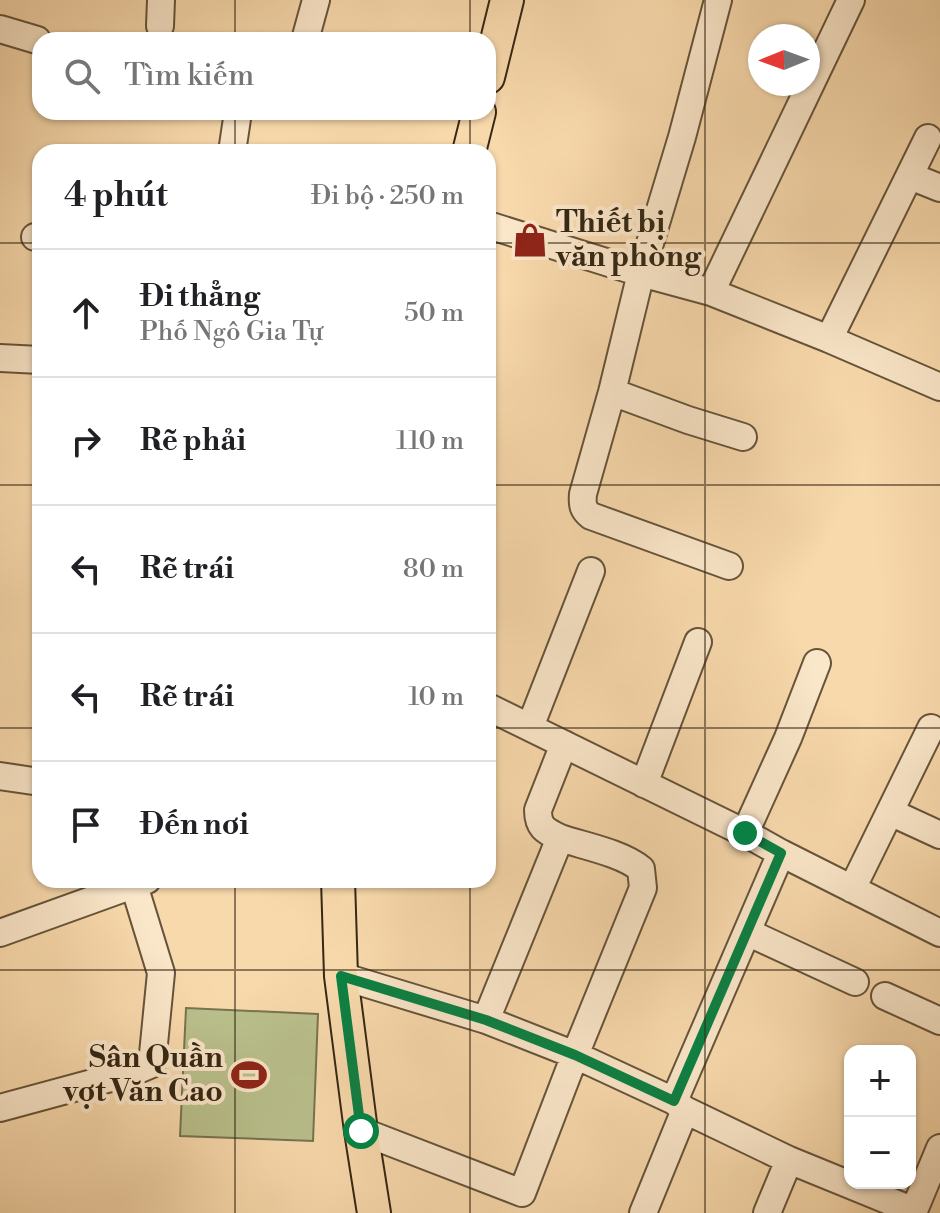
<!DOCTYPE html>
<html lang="vi">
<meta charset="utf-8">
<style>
body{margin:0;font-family:"Libre Bodoni",serif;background:#f6f6f6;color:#202124}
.controls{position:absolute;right:24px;bottom:24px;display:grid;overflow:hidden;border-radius:16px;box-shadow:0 2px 6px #0004}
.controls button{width:72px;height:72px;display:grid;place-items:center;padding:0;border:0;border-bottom:2px solid #e0e0e0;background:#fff;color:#202124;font:40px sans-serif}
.compass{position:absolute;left:748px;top:24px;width:72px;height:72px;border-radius:50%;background:#fff;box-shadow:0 2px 6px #0004;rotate:269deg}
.stop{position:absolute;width:24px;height:24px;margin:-18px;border:6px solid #0b8043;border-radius:50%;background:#fff}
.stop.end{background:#0b8043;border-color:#fff;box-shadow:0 2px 8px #0008}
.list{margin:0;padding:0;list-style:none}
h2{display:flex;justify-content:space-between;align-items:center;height:104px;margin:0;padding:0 32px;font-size:34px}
h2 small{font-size:26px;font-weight:400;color:#757577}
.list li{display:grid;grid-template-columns:52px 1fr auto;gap:24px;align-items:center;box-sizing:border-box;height:128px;padding:0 32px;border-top:2px solid #e0e0e0}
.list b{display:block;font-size:30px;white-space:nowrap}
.list p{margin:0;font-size:26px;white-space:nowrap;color:#757577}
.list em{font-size:26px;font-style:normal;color:#757577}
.icon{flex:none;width:44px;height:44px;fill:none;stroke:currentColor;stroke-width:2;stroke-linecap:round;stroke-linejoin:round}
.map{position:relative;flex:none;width:940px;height:1213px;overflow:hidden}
.search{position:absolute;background:#fff;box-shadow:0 2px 6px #0004;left:32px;top:32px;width:464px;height:88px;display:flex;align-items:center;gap:20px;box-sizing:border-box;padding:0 28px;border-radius:24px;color:#757577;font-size:30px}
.panel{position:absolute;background:#fff;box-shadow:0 2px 6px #0004;left:32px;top:144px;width:464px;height:744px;border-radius:24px}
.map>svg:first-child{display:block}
</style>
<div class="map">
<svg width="940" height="1213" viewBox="0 0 940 1213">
<rect width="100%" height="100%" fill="#f8d9ac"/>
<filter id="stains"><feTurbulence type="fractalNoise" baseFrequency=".0025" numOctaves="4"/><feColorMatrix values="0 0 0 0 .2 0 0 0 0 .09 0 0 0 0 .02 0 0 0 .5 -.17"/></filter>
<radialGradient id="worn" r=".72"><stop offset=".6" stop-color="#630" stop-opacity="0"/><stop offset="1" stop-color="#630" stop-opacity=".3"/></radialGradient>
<path fill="#b9c08c" stroke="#777450" stroke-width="2" d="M186,1008L318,1014L313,1141L180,1136Z"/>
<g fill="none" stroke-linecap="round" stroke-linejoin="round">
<g stroke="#66543a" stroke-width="30">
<path id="minor" d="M718,0L682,137L641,273L612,392L583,494C582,505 583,510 591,516L729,566
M160,26L161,0
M0,29L37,40
M305,40L316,0
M232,152L238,112
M910,176L940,188
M488,225L641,273L711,292L829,339L940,387
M35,237H40
M711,292L851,0
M829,339L928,138
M0,358L40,360
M612,392L688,420L743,437
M488,707L745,833L781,853L940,933
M530,727L591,571
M0,776L40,782
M644,784L698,642
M890,812L940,835
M745,833L788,738L817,663
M852,889L931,728
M747,932L855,982
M0,933L147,880
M341,976L486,1020L575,1055L674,1101L685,1110L789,1160L914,1211
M885,996L940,1021
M486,1020L560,838C546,831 538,828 538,810L564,744
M674,1101L781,853
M0,1108L133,1072L152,1064L161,973L134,885
M361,1131L522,1193L575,1055L643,888L641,869C622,853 584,846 560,838
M643,1213L685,1110
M767,1213L789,1160
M913,1213L940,1148"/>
</g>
<g stroke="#352714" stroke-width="36">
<path id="major" d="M488,77L507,0
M469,152L479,112
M338,880L341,976L361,1131L374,1213"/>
</g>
<use href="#minor" stroke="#fae6c9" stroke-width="26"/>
<use href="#major" stroke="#f8d9ac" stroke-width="32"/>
</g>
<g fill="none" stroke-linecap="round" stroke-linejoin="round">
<path stroke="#0b8043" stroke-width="10" d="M361,1131L341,976L486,1020L575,1055L674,1101L781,853L745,833"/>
</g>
<path fill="none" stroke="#352714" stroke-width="2" stroke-opacity="0.55" d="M235,0V40M470,0V40M705,0V1213M235,112V152M470,112V152M0,243H40M488,243H940M0,485H40M488,485H940M0,728H40M488,728H940M235,880V1213M470,880V1213M0,970H940"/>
<defs>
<g id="shop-bare" transform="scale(2.76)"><path d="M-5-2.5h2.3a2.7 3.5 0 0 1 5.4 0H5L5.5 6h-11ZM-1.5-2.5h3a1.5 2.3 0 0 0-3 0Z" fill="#8f2418" stroke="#fae6c9" stroke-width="2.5" paint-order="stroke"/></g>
<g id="stadium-bare" transform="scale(2.76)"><path d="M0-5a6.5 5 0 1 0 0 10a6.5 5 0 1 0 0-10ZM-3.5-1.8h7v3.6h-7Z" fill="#8f2418" stroke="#fae6c9" stroke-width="2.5" paint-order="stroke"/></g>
</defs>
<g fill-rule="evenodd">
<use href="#shop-bare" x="530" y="240"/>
<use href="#stadium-bare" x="249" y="1075"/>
</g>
<g text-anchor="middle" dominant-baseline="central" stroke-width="8" stroke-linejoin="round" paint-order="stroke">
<g font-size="30" font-weight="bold" fill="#352714" stroke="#fae6c9" text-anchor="start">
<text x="556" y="223">Thiết bị<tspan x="556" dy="34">văn phòng</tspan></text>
<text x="223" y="1058" text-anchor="end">Sân Quần<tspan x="223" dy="34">vợt Văn Cao</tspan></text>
</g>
</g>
<rect width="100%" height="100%" filter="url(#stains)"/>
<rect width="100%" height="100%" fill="url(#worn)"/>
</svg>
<div class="controls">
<button>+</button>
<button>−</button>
</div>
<svg class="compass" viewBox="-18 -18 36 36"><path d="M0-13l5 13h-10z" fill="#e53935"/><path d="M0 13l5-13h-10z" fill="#757577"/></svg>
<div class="stop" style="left:361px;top:1131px"></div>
<div class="stop end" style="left:745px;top:833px"></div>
<div class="search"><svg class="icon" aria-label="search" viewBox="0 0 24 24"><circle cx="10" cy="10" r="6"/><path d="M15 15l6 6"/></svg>Tìm kiếm</div>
<section class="panel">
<h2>4 phút<small>Đi bộ · 250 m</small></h2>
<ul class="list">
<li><svg class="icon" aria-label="ahead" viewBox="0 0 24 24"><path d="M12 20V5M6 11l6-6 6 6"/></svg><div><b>Đi thẳng</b><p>Phố Ngô Gia Tự</p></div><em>50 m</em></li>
<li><svg class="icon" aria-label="right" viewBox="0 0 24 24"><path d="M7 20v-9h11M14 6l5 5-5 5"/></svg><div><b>Rẽ phải</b></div><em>110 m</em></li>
<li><svg class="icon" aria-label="left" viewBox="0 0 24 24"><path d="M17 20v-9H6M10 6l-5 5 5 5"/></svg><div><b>Rẽ trái</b></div><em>80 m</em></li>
<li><svg class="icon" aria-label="left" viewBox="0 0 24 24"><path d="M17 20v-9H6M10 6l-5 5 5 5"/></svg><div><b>Rẽ trái</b></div><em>10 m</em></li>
<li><svg class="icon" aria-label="arrive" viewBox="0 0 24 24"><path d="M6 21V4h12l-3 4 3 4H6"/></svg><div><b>Đến nơi</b></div></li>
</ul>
</section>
</div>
